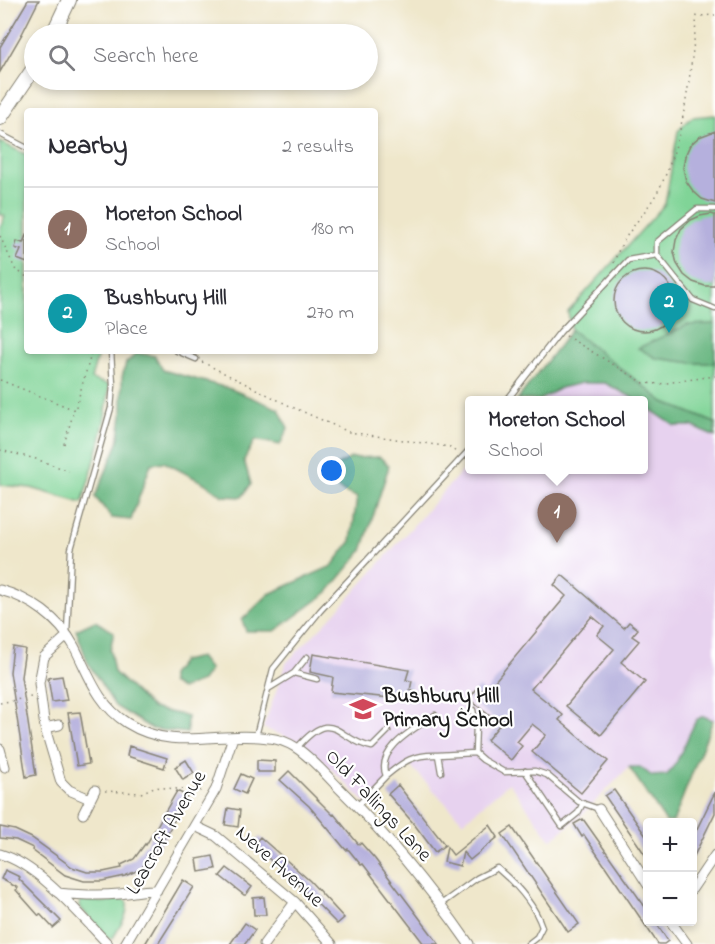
<!DOCTYPE html>
<meta charset="utf-8">
<style>
body{margin:0;font-family:"Indie Flower",sans-serif;background:#f2f2f3;color:#2b2b33}
.controls{position:absolute;right:18px;bottom:18px;display:grid;overflow:hidden;border-radius:6px;box-shadow:0 3px 9px #0003}
.controls button{width:54px;height:54px;display:grid;place-items:center;padding:0;border:0;border-bottom:2px solid #e1e1e2;background:#fff;color:#2b2b33;font:30px sans-serif}
.you{position:absolute;left:332px;top:471px;width:21px;height:21px;margin:-15px;border:4px solid #fff;border-radius:50%;background:#1a73e8;box-shadow:0 0 0 9px #1a73e833}
.badge{display:grid;place-items:center;width:39px;height:39px;border-radius:50%;background:#d1495b;color:#fff;font-size:20px;font-weight:700}
.pin{position:absolute;translate:-50% -50px;filter:drop-shadow(0 2px 3px #0008)}
.pin::after{content:'';position:absolute;top:32px;width:21px;height:18px;background:inherit;clip-path:polygon(0 0,100% 0,50% 100%)}
.popup{position:absolute;left:465px;top:396px;width:183px;height:78px;box-sizing:border-box;display:grid;place-content:center;border-radius:6px;background:#fff;filter:drop-shadow(0 2px 4px #0005);font-size:20px;white-space:nowrap;color:#7c7c81}
.popup b{font-size:22px;color:#2b2b33}
.popup::after{content:'';position:absolute;left:50%;top:100%;margin-left:-12px;border:12px solid transparent;border-top-color:#fff}
.list{margin:0;padding:0;list-style:none}
h2{display:flex;justify-content:space-between;align-items:center;height:78px;margin:0;padding:0 24px;font-size:26px}
h2 small{font-size:20px;font-weight:400;color:#7c7c81}
.list li{display:grid;grid-template-columns:39px 1fr auto;gap:18px;align-items:center;box-sizing:border-box;height:84px;padding:0 24px;border-top:2px solid #e1e1e2}
.list b{display:block;font-size:22px;white-space:nowrap}
.list p{margin:0;font-size:20px;white-space:nowrap;color:#7c7c81}
.list em{font-size:20px;font-style:normal;color:#7c7c81}
.icon{flex:none;width:33px;height:33px;fill:none;stroke:currentColor;stroke-width:2;stroke-linecap:round;stroke-linejoin:round}
.map{position:relative;flex:none;width:715px;height:944px;overflow:hidden}
.search{position:absolute;background:#fff;box-shadow:0 3px 9px #0003;left:24px;top:24px;width:354px;height:66px;display:flex;align-items:center;gap:15px;box-sizing:border-box;padding:0 21px;border-radius:33px;color:#7c7c81;font-size:22px}
.panel{position:absolute;background:#fff;box-shadow:0 3px 9px #0003;left:24px;top:108px;width:354px;height:246px;border-radius:6px}
.map>svg:first-child{display:block}
</style>
<div class="map">
<svg width="715" height="944" viewBox="0 0 715 944">
<rect width="100%" height="100%" fill="#fff"/>
<filter id="ink" filterUnits="userSpaceOnUse"><feTurbulence type="fractalNoise" baseFrequency=".0167" numOctaves="2"/><feDisplacementMap in="SourceGraphic" scale="12" xChannelSelector="R" yChannelSelector="G"/><feConvolveMatrix kernelMatrix="1 2 1 2 8 2 1 2 1" color-interpolation-filters="sRGB"/></filter>
<filter id="wash" filterUnits="userSpaceOnUse"><feTurbulence type="fractalNoise" baseFrequency=".008" numOctaves="4" result="noise"/><feDisplacementMap in="SourceGraphic" scale="24" xChannelSelector="R" yChannelSelector="G"/><feGaussianBlur stdDeviation="1.35" result="paint"/><feColorMatrix in="noise" values="0 0 0 0 0 0 0 0 0 0 0 0 0 0 0 0 0 1.4 0 .05"/><feComposite in="paint" operator="in"/></filter>
<g filter="url(#wash)">
<rect width="100%" height="100%" fill="#efe7cb"/>
<path fill="#e7d2ef" d="M571,330L664,402L715,423V720H713L673,822H666L629,767L584,813L551,840L509,783L463,822L410,765L368,805L305,744L263,728L286,663L340,608L470,462V470H644V400H517Z"/>
<path fill="#80d497" stroke="#4e785a" stroke-width="1.5" d="M715,115V324L687,325L656,358L693,363H715V423L664,402L571,330L568,312L665,204L678,131L692,117Z
M0,142L27,155V351H99L91,379L109,385C106,426 94,464 82,503L31,488L0,485V227L5,216L0,214Z
M122,899L126,900C131,913 119,927 113,938H107L79,906L80,900L104,902Z"/>
<path fill="#68b680" stroke="#42694e" stroke-width="1.5" d="M715,324V363H693L656,358L638,348L687,325Z
M571,330L664,402L715,423V437L692,426H675L644,405V400H637L605,383H582L560,388L540,400H517Z
M137,353L155,356L163,370L231,389L279,409L288,428L280,445L255,440L244,460L251,484L242,497L223,496L206,484L164,462L151,464L131,520L112,518L95,497L118,443L122,415V377L126,363Z
M380,457L389,466L362,551L328,592L275,631H246L242,620L269,594L332,566L351,541L357,497C340,491 333,489 330,469L351,458Z
M95,621L114,632L110,650L114,672L152,708L187,716V733L152,729L115,706L88,663L76,630Z
M200,657L210,670L202,681L181,689L171,683V675L182,661Z
M703,716L713,720L673,822H666L629,767H640L652,776L667,775L676,763L696,720Z"/>
<g id="blocks">
<path fill="#b5b0dd" d="M28,0H39L22,34L0,72V47Z
M715,131V203L702,199L693,191L686,181L683,168L685,156L690,145L699,137Z
M711,214L715,215V286H705L693,282L684,275L677,264L674,252L676,240L681,229L691,220L700,216Z
M26,235L27,236V263L17,259L21,250L15,248L17,241L23,243Z
M614 301a30 30 0 1 1 60 0a30 30 0 1 1-60 0Z
M562,575L624,628L629,622L638,629L632,636L639,641L621,662L645,682L601,735L566,706L614,649L597,635L604,626L592,616L531,689L563,715L559,720L608,761L581,793L532,752L546,735L532,724L517,742L522,746L511,760L487,740L500,724L469,699L478,687L485,693L566,596L554,585Z
M13,647L25,649L21,677L36,775L26,777L10,672Z
M313,654L409,670L406,680L412,681L410,690L421,694L420,701L331,692L333,677L310,672Z
M62,676L67,700L52,702L48,678Z
M80,712L89,764L77,766L68,713Z
M129,746L167,758L164,768L127,756Z
M186,760L194,773L183,780L175,767Z
M257,760L275,761V772H257Z
M289,771L333,815L334,814L359,845L361,843L375,859L439,944H424L363,864L361,865L348,849L346,850L309,806L280,780Z
M241,774L252,779L245,794L234,789Z
M398,785L445,845L435,852L414,824L388,794Z
M614,790L648,839V859L605,796Z
M177,791L187,796L167,834L141,869L125,876L102,881H84L65,875L32,850L33,848L16,840L0,838V827L15,830L32,838L72,867L87,872H103L122,868L121,865L134,859L145,844L146,845Z
M715,792V813L693,858V837Z
M228,808L240,810L238,827L225,825Z
M583,819L648,911V921H655L668,941L664,944H658L584,835L582,837L574,824Z
M490,825L498,837L470,860L463,852L460,866L444,862L447,847L453,855Z
M512,827L579,924L568,932L502,834Z
M260,837L310,881L344,918L337,924L299,885L253,845Z
M213,856L216,869L199,872L197,859Z
M227,868L252,887L246,895H244L220,876Z
M5,870L20,877L19,879L61,921L53,928L40,914L39,916L16,890L18,888L1,879Z
M183,880L194,887L158,944H145Z
M264,897L266,915H254L253,898Z
M245,923L255,930L245,944H230Z"/>
</g>
</g>
<g filter="url(#ink)">
<use href="#blocks" fill-opacity="0" stroke="#868274" stroke-width="1.5"/>
<g fill="none" stroke-linecap="round" stroke-linejoin="round">
<g stroke="#868274" stroke-width="7">
<path id="lane" d="M0,134L27,148
M715,209H697L657,242V255L693,300L715,309
M177,351L196,359
M507,400L560,332L628,260L657,255
M67,633L71,549L111,408L113,385L111,351
M294,673L317,679
M268,689L294,673L307,657
M473,710L476,725L475,753L483,760L504,772L535,771L547,775L579,802L599,809
M256,736L273,669L320,611L470,449
M297,748C334,705 336,740 372,747L388,731
M525,771L562,826L578,813L583,803
M441,772L438,755L475,753
M386,776C404,761 414,754 438,755
M357,806L386,776C375,749 416,728 435,715
M441,904L477,878L497,868C516,884 534,903 542,927L537,937L528,944"/>
</g>
<g stroke="#868274" stroke-width="11">
<path id="street" d="M0,590C30,598 59,618 74,646C89,675 98,705 127,723C175,753 219,730 269,738C278,739 287,742 295,747C311,757 325,774 338,787C387,835 430,888 469,944
M67,636L44,657L39,683L45,728L61,782L69,790L90,799
M45,728L59,725
M0,749L5,767
M599,809L648,885
M83,814L95,790
M195,826L216,836L295,902L332,944
M0,854C39,865 80,915 108,944
M692,889L715,855
M58,893C79,895 99,896 119,894C132,893 144,889 157,890
M671,922L687,944
M125,944L216,789L233,737
M264,944L295,902"/>
</g>
<g stroke="#868274" stroke-width="16">
<path id="secondary" d="M53,34L69,0
M0,118L34,68"/>
</g>
<path stroke="#868274" stroke-width="1.5" stroke-dasharray="1.5 4.5" stroke-linecap="butt" d="M0,236L15,269L27,277
M614,263C622,233 650,211 663,181C686,129 690,72 697,16L715,15
M566,336L644,383L659,384L715,376
M202,362L290,406L349,432L450,447L457,453
M0,380L75,410L92,351
M64,444L74,411
M0,450L36,459L69,471
M0,703L31,697
M105,791L141,793L154,787L203,791"/>
<use href="#lane" stroke="#fff" stroke-width="4.5"/>
<use href="#street" stroke="#fff" stroke-width="9"/>
<use href="#secondary" stroke="#fff" stroke-width="14"/>
</g>
</g>
<defs>
<g id="school-bare" transform="scale(2.07)"><path d="M0-5L7-2L0 1L-7-2ZM-4 1L0 2.5L4 1V4Q0 6-4 4Z" fill="#d1495b" stroke="#fff" stroke-width="2.5" paint-order="stroke"/></g>
</defs>
<g fill-rule="evenodd">
<use href="#school-bare" x="363" y="709"/>
</g>
<g text-anchor="middle" dominant-baseline="central" stroke-width="4.5" stroke-linejoin="round" paint-order="stroke">
<g font-size="21" font-weight="bold" fill="#1c1c1c" stroke="#fff" text-anchor="start">
<text x="383" y="697">Bushbury Hill<tspan x="383" dy="24">Primary School</tspan></text>
</g>
<g font-size="21" fill="#1c1c1c" stroke="#fff">
<text transform="translate(378 806) rotate(47)">Old Fallings Lane</text>
<text transform="translate(167 833) rotate(-60)">Leacroft Avenue</text>
<text transform="translate(279 867) rotate(42)">Neve Avenue</text>
</g>
</g>
</svg>
<div class="controls">
<button>+</button>
<button>−</button>
</div>
<div class="you"></div>
<div class="pin badge" style="left:557px;top:543px;background:#8d6e63">1</div>
<div class="popup"><b>Moreton School</b>School</div>
<div class="pin badge" style="left:669px;top:333px;background:#0f9aa8">2</div>
<div class="search"><svg class="icon" aria-label="search" viewBox="0 0 24 24"><circle cx="10" cy="10" r="6"/><path d="M15 15l6 6"/></svg>Search here</div>
<section class="panel">
<h2>Nearby<small>2 results</small></h2>
<ul class="list">
<li><span class="badge" style="background:#8d6e63">1</span><div><b>Moreton School</b><p>School</p></div><em>180 m</em></li>
<li><span class="badge" style="background:#0f9aa8">2</span><div><b>Bushbury Hill</b><p>Place</p></div><em>270 m</em></li>
</ul>
</section>
</div>
